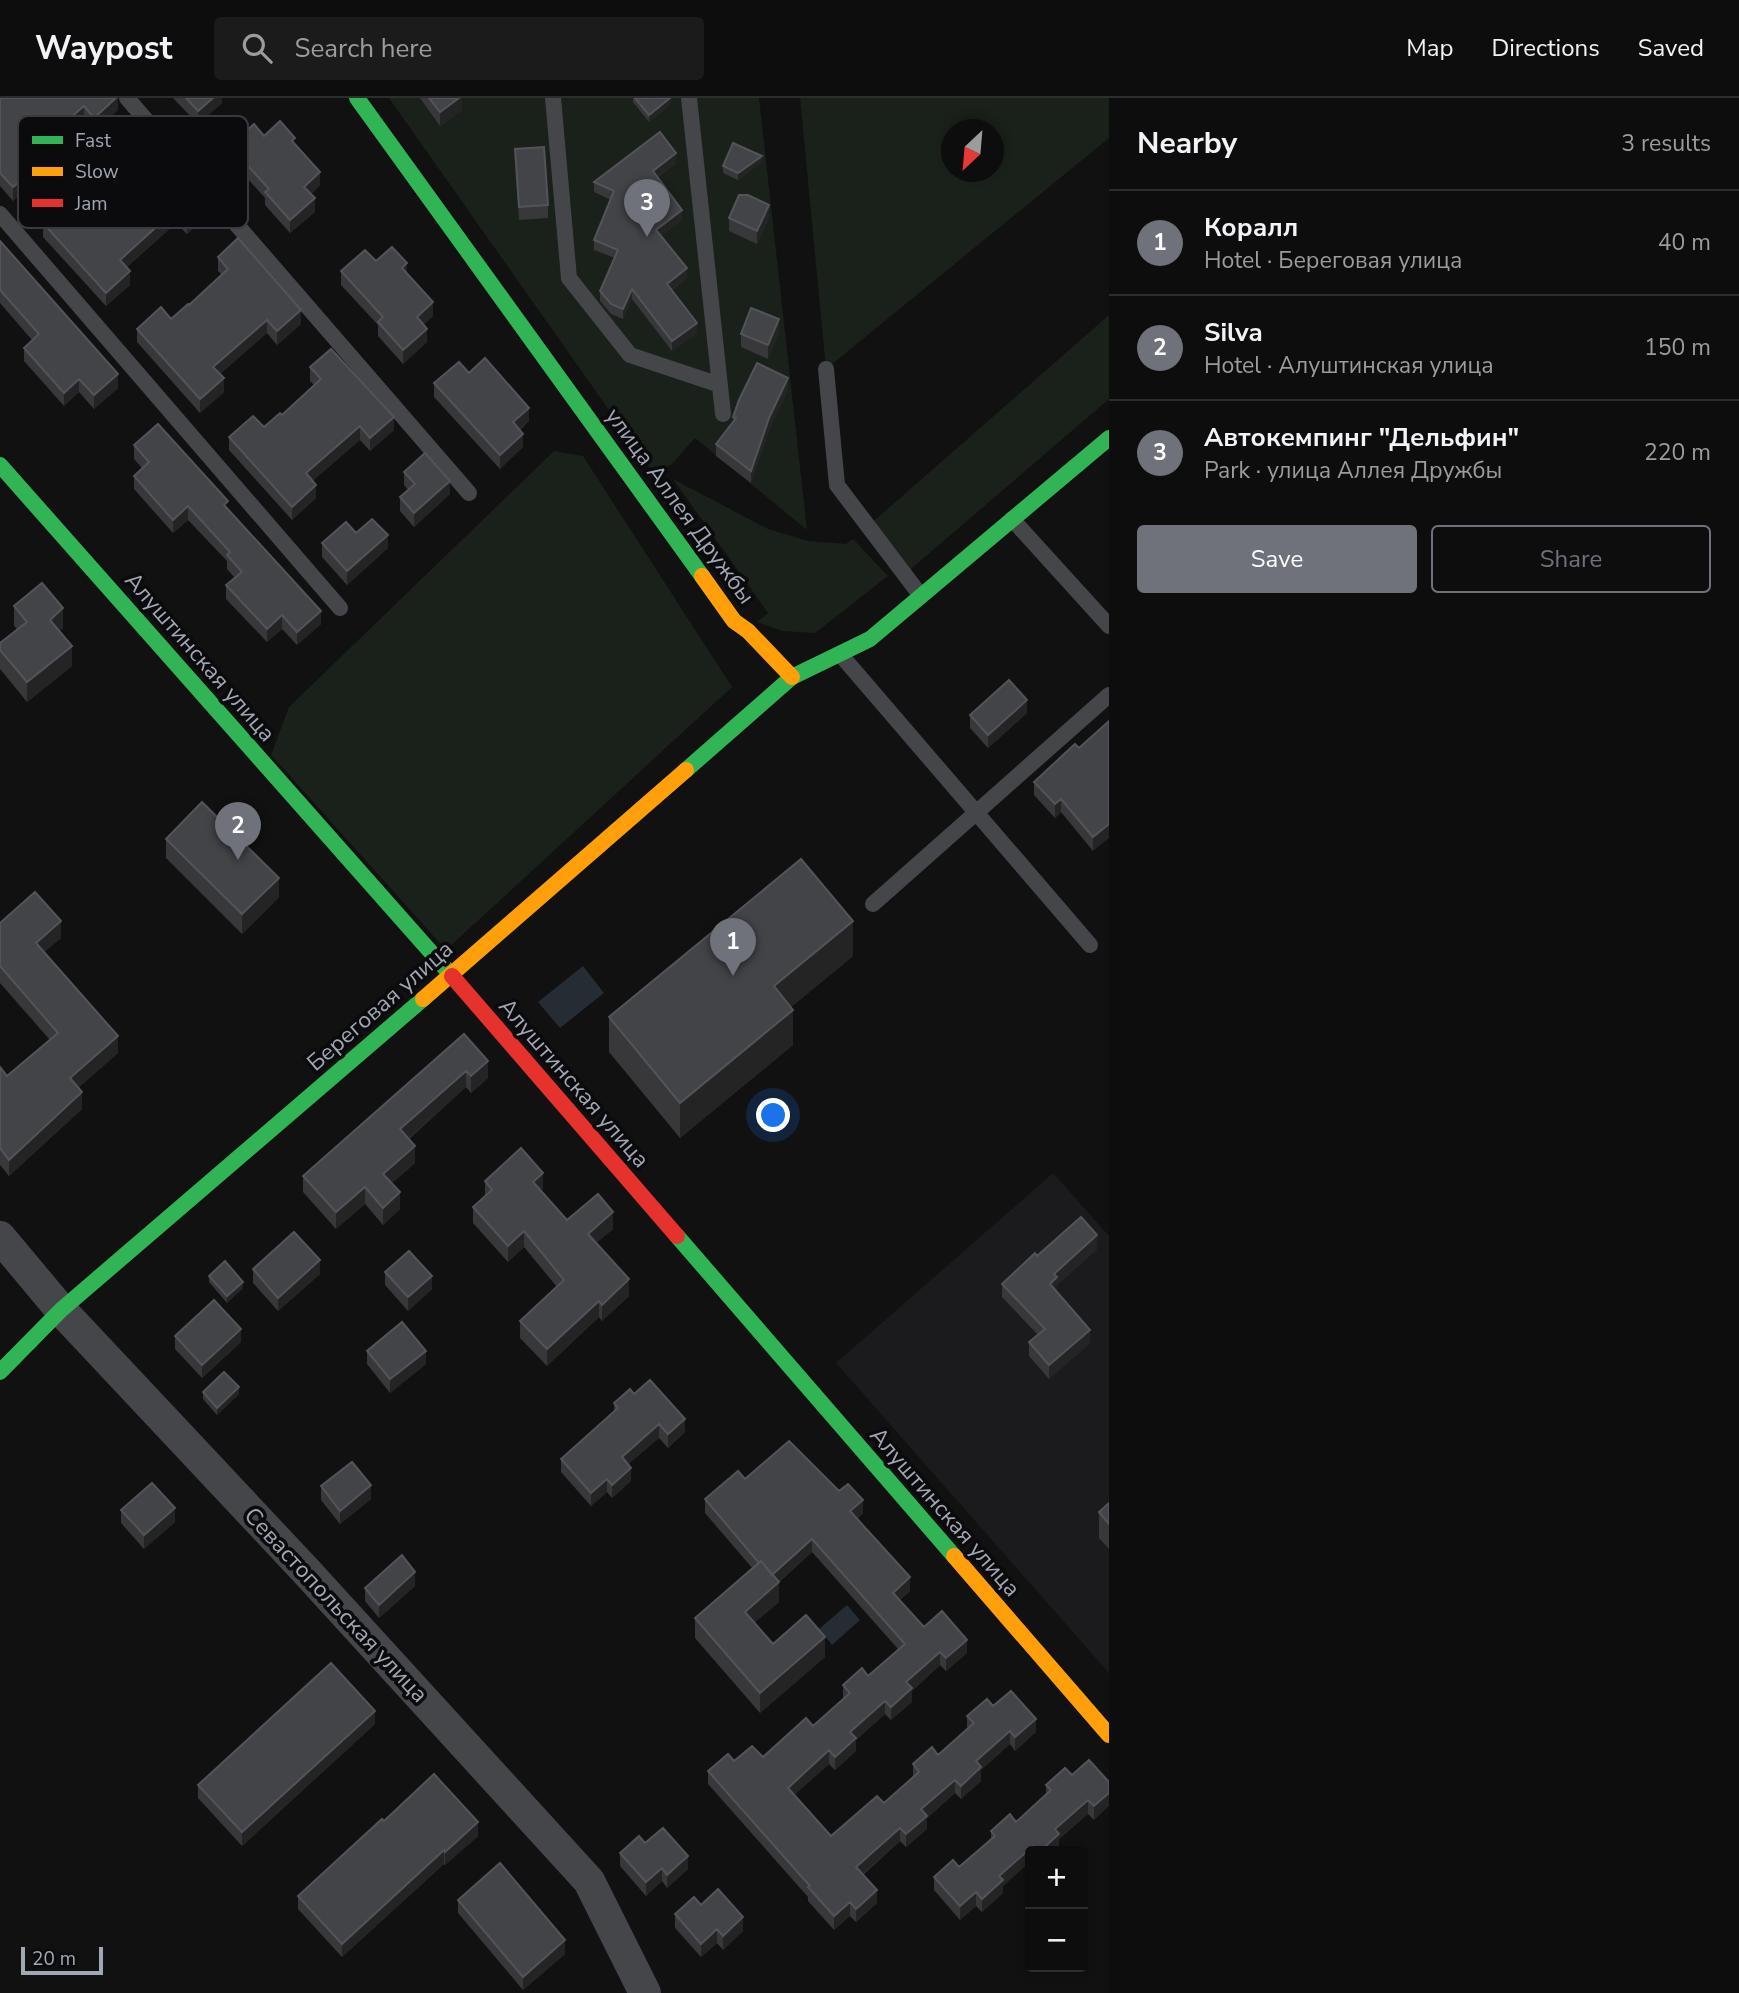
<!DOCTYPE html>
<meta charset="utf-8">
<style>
body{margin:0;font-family:"Nunito Sans",sans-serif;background:#1b1b1b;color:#f1f3f6}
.controls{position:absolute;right:21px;bottom:21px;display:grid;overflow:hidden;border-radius:7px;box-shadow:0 4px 10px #0003}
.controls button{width:63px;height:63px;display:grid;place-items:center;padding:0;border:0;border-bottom:2px solid #2d2d2e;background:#0d0d0d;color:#f1f3f6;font:35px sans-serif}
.compass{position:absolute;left:941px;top:21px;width:63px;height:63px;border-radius:50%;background:#0d0d0d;box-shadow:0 4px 10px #0003;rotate:206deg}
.scale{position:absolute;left:21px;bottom:18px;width:82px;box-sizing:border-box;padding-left:7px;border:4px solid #a1a7b3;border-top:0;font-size:19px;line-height:24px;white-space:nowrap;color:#a1a7b3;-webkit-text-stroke:5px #0b0b0d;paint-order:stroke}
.you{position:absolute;left:774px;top:1018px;width:24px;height:24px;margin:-18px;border:5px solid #fff;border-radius:50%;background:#1a73e8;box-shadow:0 0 0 10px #1a73e833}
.badge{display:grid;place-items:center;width:46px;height:46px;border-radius:50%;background:#6f727a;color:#fff;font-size:23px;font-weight:700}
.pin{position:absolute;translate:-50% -58px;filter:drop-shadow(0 2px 4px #0008)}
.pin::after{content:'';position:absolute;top:37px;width:24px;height:21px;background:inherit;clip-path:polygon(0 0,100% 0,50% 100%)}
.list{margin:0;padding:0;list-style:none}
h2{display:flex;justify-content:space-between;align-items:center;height:91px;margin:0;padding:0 28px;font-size:30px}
h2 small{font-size:23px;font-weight:400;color:#9a9c9d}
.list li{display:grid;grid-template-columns:46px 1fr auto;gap:21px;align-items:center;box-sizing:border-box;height:105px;padding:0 28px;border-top:2px solid #2d2d2e}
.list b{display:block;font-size:26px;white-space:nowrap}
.list p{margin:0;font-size:23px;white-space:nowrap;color:#9a9c9d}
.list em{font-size:23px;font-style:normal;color:#9a9c9d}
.actions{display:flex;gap:14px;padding:21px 28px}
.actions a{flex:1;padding:16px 0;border:2px solid #6f727a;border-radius:7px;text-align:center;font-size:24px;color:#6f727a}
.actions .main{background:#6f727a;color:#fff}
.icon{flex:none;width:38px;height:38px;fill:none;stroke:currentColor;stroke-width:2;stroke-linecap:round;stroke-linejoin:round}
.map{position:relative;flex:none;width:1109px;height:1895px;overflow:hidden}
header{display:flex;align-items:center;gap:42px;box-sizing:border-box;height:98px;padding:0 35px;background:#0d0d0d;border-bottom:2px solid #2d2d2e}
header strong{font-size:33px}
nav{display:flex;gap:38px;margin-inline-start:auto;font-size:24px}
.search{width:490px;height:63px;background:#1b1b1b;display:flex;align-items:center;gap:18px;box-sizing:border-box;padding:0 24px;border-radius:7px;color:#9a9c9d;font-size:26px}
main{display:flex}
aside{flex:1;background:#0d0d0d}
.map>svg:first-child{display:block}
</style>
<header>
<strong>Waypost</strong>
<div class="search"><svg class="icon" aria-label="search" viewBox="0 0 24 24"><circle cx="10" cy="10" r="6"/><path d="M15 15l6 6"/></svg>Search here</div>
<nav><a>Map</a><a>Directions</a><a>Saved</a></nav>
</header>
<main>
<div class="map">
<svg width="1109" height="1895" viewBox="0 0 1109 1895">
<rect width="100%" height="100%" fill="#111"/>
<path fill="#1b1b1d" d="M1053,1075L1109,1138V1575L836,1265Z"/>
<path fill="#1a201a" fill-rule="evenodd" d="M389,0H759L807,432L695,340L672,366L654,376Z
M800,0H1109V40L826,271ZM951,32H993V74H951Z
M1109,217V301L904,477L868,428Z
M554,353L583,358L732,589L446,852L271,657L289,609Z
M673,381L768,431L808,443L846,446L853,441L888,478L815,535L782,533L757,524L768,515Z"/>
<path fill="#252c33" d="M583,868L604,895L560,930L538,904Z
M847,1507L860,1522L832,1547L819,1531Z"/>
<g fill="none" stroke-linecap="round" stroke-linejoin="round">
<path stroke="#45464a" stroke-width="16" d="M127,0L469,395
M553,0L569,180L630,257L720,287
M689,0L723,316
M0,116L340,510
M826,271L837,387L921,498
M1012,421L1109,528
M840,556L1090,847
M873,806L1109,597"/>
<path stroke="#45464a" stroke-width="32" d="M0,1139L61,1212L306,1473L589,1783L645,1895"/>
<path stroke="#30b455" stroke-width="16" d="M357,0L702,478
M0,367L452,878
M686,672L792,579L870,541L1109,340
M677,1138L954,1458
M0,1274L61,1212L423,901"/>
<path stroke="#ff9f0a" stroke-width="16" d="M702,478L734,523L748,533L792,579
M423,901L686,672
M954,1458L1109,1637"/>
<path stroke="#e5322d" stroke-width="16" d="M452,878L677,1138"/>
</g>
<path fill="#38383b" d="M0,0H118V12L94,33L84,21L68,35L67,33L33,63L37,81L13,103L0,88Z
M173,0H222V5L198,26Z
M420,0H462V12L440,28Z
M633,0H671V6L649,24L633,4Z
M264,38L295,47L320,87L311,96L315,114L290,135L265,107V100L230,61V48Z
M515,51L548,107V120L519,122Z
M127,53L211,115L187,136L176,125L127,169L130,187L106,208L43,139V125L78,115L96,103L131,71L127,67Z
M762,64L738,82L723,75V68Z
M676,65L658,79L682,122L661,138L687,180L672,192L697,235L672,253L632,201L623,221L611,216L600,203V193L615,160L594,152V142L611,102L594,94V84Z
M729,120H769L757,146L729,133Z
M0,143L118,290L94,311L79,294L64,308L24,263V250L32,242L0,205Z
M218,159L301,226L277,247L267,235L220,276L224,294L200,315L137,244V231L171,221L189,207L222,177L218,173Z
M376,163L407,176L433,218L423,227L427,244L403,266L378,238V227L341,187V173Z
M779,234L768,261L741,249V236Z
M310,269L394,332L370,353L360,342L312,383L316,400L292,422L229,352V339L264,329L282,317L314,287L310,283Z
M469,275L529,323L520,332L523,349L500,371L434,299V285Z
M788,292L769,332L751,385L716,358V346L733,324V319Z
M134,347L228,410L321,526L297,547L282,531L267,544L226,501V487L235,480L227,471V463L188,422L173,435L134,391V378L142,370L134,361Z
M404,374L450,396L414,429L400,413V399L408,392L404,387Z
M356,435L388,450L347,487L322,459V445Z
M14,508L63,530L59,533L72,568L27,604L0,571V545L17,531L14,528Z
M1027,615L988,650L970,630V617Z
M1109,623L1093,753L1061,714L1055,720L1034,697V684L1079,650Z
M166,741L279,799L242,836L166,760Z
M0,825L61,840L44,854L118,955L78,990L82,1011L9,1078L0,1067V969L7,978L50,942L0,885Z
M853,858L791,909L793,947L680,1040L609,954V919Z
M464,936L488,980L471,995L466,989L409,1041L415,1065L392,1085L400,1111L383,1127L365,1106L336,1131L303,1094V1078Z
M485,1083L543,1091L541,1093L567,1122L613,1131L596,1145L629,1198L602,1223L599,1219L547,1268L520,1240V1223L557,1189L524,1149L508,1164L473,1125V1109L485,1098Z
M1097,1151L1057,1187L1056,1193L1090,1245L1049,1281L1029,1258V1244L1038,1237L1002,1199V1186L1037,1158Z
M253,1171L320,1176L278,1213L253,1185Z
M385,1174L432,1191L408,1213L385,1187Z
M209,1178L243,1190L227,1205L209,1184Z
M175,1238L241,1244L202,1280L175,1251Z
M367,1253L426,1266L390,1295L367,1266Z
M203,1294L239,1296L217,1317L203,1301Z
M634,1296L685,1334L668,1350L659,1340L628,1366L631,1383L612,1400L607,1394L591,1408L561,1374V1361L614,1314V1305Z
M745,1381L839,1393L863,1415L857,1421L910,1493L900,1502L924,1529L967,1555L946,1573L940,1567L912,1593V1604L891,1622L885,1616L856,1642V1653L835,1672L829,1666L794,1697L831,1738L884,1705L913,1679V1666L938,1657L967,1631V1618L993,1608L1036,1634L1015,1653L1010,1646L981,1672V1683L961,1701L955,1695L927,1720V1731L906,1749L900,1743L863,1777L877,1805L856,1824L850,1818L834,1832L808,1803V1799L708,1686V1673L734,1663L763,1659L813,1628L843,1601V1587L868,1578L898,1551L812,1454L779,1484V1504L754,1525L773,1546L825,1559L760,1615L695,1540V1520L753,1471L705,1415V1401Z
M321,1388L371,1401L340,1426L321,1402Z
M1109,1405V1451L1099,1440V1414Z
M121,1412L175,1424L144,1451L121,1425Z
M415,1488L379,1520L365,1503V1490Z
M375,1626L242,1748L198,1700V1687Z
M1072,1677L1109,1684L1094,1722L1088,1716L1059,1741V1750L1055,1753H1030L1003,1788V1795L982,1814L976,1808L960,1822L934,1792V1779L959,1769L991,1742V1733L1016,1724L1046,1697V1687Z
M384,1723L478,1738L445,1767L444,1766L342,1859L298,1811V1798Z
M645,1745L688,1771L667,1790L662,1783L646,1798L620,1768V1755Z
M458,1802L565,1856L523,1892L458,1815Z
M701,1807L743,1833L723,1852L717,1845L701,1859L675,1830V1816Z"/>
<path fill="#242425" d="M116,0H118V12L94,33V20Z
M213,0H222V5L198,26V13Z
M459,0H462V12L440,28V14Z
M670,0H671V6L649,24V17Z
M84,8V21L68,35V22Z
M67,20V33L26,69V56Z
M676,55V65L653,82V73Z
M762,58V64L738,82V75Z
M37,68V81L13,103V89Z
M320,74V87L304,102V89Z
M315,100V114L290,135V122Z
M211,102V115L187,136V123Z
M769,107V120L757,146V133Z
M176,111V125L120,175V162Z
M682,112V122L656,142V132Z
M407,165V178L402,170Z
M687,170V180L667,195V186Z
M130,173V187L106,208V195Z
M632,191V201L623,221V211Z
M433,204V218L417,233V219Z
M301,212V226L277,247V233Z
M779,221V234L768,261V247Z
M267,222V235L213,282V269Z
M697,225V235L672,253V243Z
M427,231V244L403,266V252Z
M118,276V290L94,311V297Z
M224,280V294L200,315V301Z
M788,280V292L769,332L751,385V373L769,320Z
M79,281V294L64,308V295Z
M529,310V323L513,337V324Z
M394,319V332L370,353V340Z
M360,328V342L306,389V375Z
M523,336V349L500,371V357Z
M450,383V396L414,429V415Z
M316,387V400L292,422V409Z
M188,408V422L173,435V422Z
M388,437V450L347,487V473Z
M63,510V530L50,541V522Z
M321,513V526L297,547V534Z
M282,517V531L267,544V531Z
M72,548V568L27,604V584Z
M1027,602V615L988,650V637Z
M1061,701V714L1055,720V706Z
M1109,726V740L1093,753V739Z
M279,780V799L242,836V816Z
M61,823V840L36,861V845Z
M853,823V858L774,923V888Z
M793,912V947L680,1040V1005Z
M118,938V955L70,997V980Z
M488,963V980L471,995V978Z
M466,973V989L400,1048V1031Z
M82,994V1011L9,1078V1062Z
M415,1048V1065L383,1093V1076Z
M543,1075V1091L533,1100V1084Z
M365,1089V1106L336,1131V1114Z
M400,1094V1111L383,1127V1110Z
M613,1114V1131L588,1152V1136Z
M524,1133V1149L508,1164V1148Z
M1097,1137V1151L1057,1187V1192L1050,1199V1186L1054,1176Z
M320,1162V1176L278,1213V1200Z
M432,1178V1191L408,1213V1199Z
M629,1181V1198L602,1223V1207Z
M243,1184V1190L227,1205V1198Z
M599,1203V1219L547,1268V1251Z
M241,1231V1244L202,1280V1267Z
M1090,1232V1245L1049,1281V1267Z
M426,1253V1266L390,1295V1281Z
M239,1289V1296L217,1317V1310Z
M685,1321V1334L668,1350V1336Z
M659,1326V1340L622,1372V1359Z
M631,1370V1383L612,1400V1387Z
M607,1381V1394L591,1408V1395Z
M371,1387V1401L340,1426V1413Z
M863,1402V1415L850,1427V1413Z
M175,1410V1424L144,1451V1437Z
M812,1441V1454L770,1491V1478Z
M415,1474V1488L379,1520V1507Z
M910,1479V1493L893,1508V1495Z
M779,1484V1504L745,1533V1514Z
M825,1539V1559L760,1615V1595Z
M967,1542V1555L946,1573V1560Z
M940,1554V1567L912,1593V1604L891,1622V1609L906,1584Z
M885,1603V1616L856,1642V1653L835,1672V1659L850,1634Z
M375,1613V1626L242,1748V1734Z
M1036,1621V1634L1015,1653V1639Z
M1010,1633V1646L981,1672V1683L961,1701V1688L976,1663Z
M829,1652V1666L788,1703V1690Z
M955,1682V1695L927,1720V1731L906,1749V1736L921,1711Z
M1109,1695V1708L1094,1722V1708Z
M1088,1702V1716L1059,1741V1750L1055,1753H1040L1055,1731Z
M478,1724V1738L445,1767V1754Z
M900,1730V1743L856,1782V1769Z
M1033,1748V1753H1030V1764L1003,1788V1795L982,1814V1801L999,1778Z
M444,1752V1766L342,1859V1846Z
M688,1758V1771L667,1790V1777Z
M662,1770V1783L646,1798V1784Z
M877,1792V1805L856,1824V1811Z
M976,1794V1808L960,1822V1808Z
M850,1804V1818L834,1832V1818Z
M743,1819V1833L723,1852V1838Z
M717,1831V1845L701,1859V1846Z
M565,1842V1856L523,1892V1879Z"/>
<path fill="#434448" stroke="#525459" stroke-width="2" d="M0,0H116L94,20L84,8L68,22L67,20L26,56L37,68L13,89L0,75Z
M186,0H213L198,13Z
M429,0H459L440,14Z
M635,0H670L649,17Z
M280,23L295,40L292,43L320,74L304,89L315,100L290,122L265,94L269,91L230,48L254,26L264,38Z
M660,34L676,55L653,73L682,112L656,132L687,170L667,186L697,225L672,243L632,191L623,211L611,206L600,193L618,152L594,142L614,93L594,84Z
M148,35L211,102L187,123L176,111L120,162L130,173L106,195L43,125L67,104L78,115L94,101L96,103L138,65L127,53Z
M733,45L762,58L738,75L723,68Z
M544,49L548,107L519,109L515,51Z
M739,97H748L769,107L757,133L729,120Z
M238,140L301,212L277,233L267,222L213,269L224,280L200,301L137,231L161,209L171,221L188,206L189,207L228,171L218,159Z
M0,143L118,276L94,297L79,281L64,295L24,250L39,236L0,192Z
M392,149L407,165L402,170L433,204L417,219L427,231L403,252L378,224L383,219L341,173L365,152L376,163Z
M751,210L779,221L768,247L741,236Z
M331,251L394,319L370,340L360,328L306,375L316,387L292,409L229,339L253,318L264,329L280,315L282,317L321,281L310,269Z
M485,260L529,310L513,324L523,336L500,357L434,285L459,264L469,275Z
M757,265L788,280L769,320L751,373L716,346L736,320L733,319L739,302Z
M158,326L228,403L224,407L321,513L297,534L282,517L267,531L226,487L242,474L227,457L230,454L188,408L173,422L134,378L149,364L134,347Z
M425,355L450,383L414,415L400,399L415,386L404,374Z
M372,421L388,437L347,473L322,445L346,424L356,435Z
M42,485L63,510L50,522L72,548L27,584L0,552V545L27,524L14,508Z
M1009,582L1027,602L988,637L970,617Z
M1109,623V726L1093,739L1061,701L1055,706L1034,684L1075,646L1079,650Z
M202,704L279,780L242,816L166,741Z
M801,761L853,823L774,888L793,912L680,1005L609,919Z
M35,794L61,823L36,845L118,938L70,980L82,994L9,1062L0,1050V969L7,978L58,935L0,868V825Z
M464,936L488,963L471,978L466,973L400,1031L415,1048L383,1076L400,1094L383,1110L365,1089L336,1114L303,1078Z
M521,1050L543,1075L533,1084L567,1122L598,1096L613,1114L588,1136L629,1181L602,1207L599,1203L547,1251L520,1223L564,1182L524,1133L508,1148L473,1109L492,1092L485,1083Z
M1081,1119L1097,1137L1054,1176L1057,1179L1050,1186L1090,1232L1049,1267L1029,1244L1045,1231L1002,1186L1035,1155L1037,1158Z
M294,1134L320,1162L278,1200L253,1171Z
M409,1153L432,1178L408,1199L385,1174Z
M225,1163L243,1184L227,1198L209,1178Z
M214,1202L241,1231L202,1267L175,1238Z
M402,1224L426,1253L390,1281L367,1253Z
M224,1274L239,1289L217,1310L203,1294Z
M650,1282L685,1321L668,1336L659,1326L622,1359L631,1370L612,1387L607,1381L591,1395L561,1361L618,1310L614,1305L630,1291L634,1296Z
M789,1343L839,1393L848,1386L863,1402L850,1413L910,1479L893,1495L924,1529L942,1513L967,1542L946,1560L940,1554L906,1584L912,1590L891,1609L885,1603L850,1634L856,1640L835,1659L829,1652L788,1690L831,1738L877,1698L884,1705L919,1674L913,1666L932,1649L938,1657L974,1625L967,1618L987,1601L993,1608L1011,1593L1036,1621L1015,1639L1010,1633L976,1663L981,1669L961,1688L955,1682L921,1711L927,1718L906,1736L900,1730L856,1769L877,1792L856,1811L850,1804L834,1818L808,1789L810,1788L708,1673L728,1656L734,1663L752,1648L763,1659L806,1620L813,1628L850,1595L843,1587L862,1570L868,1578L905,1546L812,1441L772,1477L761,1463L759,1465L705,1401L738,1373L745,1381Z
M352,1364L371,1387L340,1413L321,1388Z
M152,1385L175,1410L144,1437L121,1412Z
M1109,1405V1426L1099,1414Z
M402,1457L415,1474L379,1507L365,1490Z
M761,1463L779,1484L745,1514L773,1546L806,1517L825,1539L760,1595L695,1520Z
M331,1565L375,1613L242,1734L198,1687Z
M1089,1662L1109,1684V1695L1094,1708L1088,1702L1055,1731L1059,1736L1040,1753H1037L1033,1748L999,1778L1003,1782L982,1801L976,1794L960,1808L934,1779L953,1762L959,1769L995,1738L991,1733L1010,1716L1016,1724L1051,1692L1046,1687L1065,1670L1072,1677Z
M434,1676L478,1724L445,1754L444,1752L342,1846L298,1798L382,1721L384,1723Z
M663,1730L688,1758L667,1777L662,1770L646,1784L620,1755L639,1738L645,1745Z
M500,1765L565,1842L523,1879L458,1802Z
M718,1791L743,1819L723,1838L717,1831L701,1846L675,1816L694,1799L701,1807Z"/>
<g text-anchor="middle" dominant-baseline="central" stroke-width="7" stroke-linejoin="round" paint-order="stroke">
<g font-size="23" fill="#a1a7b3" stroke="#0b0b0d">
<text transform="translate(680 408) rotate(54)">улица Аллея Дружбы</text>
<text transform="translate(200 559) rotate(49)">Алуштинская улица</text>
<text transform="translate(380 908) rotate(-41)">Береговая улица</text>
<text transform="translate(574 985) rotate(49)">Алуштинская улица</text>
<text transform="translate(945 1414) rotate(49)">Алуштинская улица</text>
<text transform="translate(336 1507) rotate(47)">Севастопольская улица</text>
</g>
</g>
<rect x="18" y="18" width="230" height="112" rx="10" fill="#0b0b0d" stroke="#383a3f" stroke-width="2"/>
<rect x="32" y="38" width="31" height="8" fill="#30b455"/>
<rect x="32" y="69" width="31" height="9" fill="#ff9f0a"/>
<rect x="32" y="101" width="31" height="8" fill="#e5322d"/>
<g font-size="19" fill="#a1a7b3">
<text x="75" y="49">Fast</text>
<text x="75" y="80">Slow</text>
<text x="75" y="112">Jam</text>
</g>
</svg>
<div class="controls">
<button>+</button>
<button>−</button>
</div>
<svg class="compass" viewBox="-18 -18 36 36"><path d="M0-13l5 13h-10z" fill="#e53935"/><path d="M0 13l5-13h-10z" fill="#9a9c9d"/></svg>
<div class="scale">20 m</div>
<div class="you"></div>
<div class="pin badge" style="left:733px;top:878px">1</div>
<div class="pin badge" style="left:238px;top:762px">2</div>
<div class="pin badge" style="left:647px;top:139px">3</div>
</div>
<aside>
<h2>Nearby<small>3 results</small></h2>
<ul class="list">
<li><span class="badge">1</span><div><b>Коралл</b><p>Hotel · Береговая улица</p></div><em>40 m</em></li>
<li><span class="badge">2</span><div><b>Silva</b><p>Hotel · Алуштинская улица</p></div><em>150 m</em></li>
<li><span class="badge">3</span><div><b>Автокемпинг &quot;Дельфин&quot;</b><p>Park · улица Аллея Дружбы</p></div><em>220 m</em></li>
</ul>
<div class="actions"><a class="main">Save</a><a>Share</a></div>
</aside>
</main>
